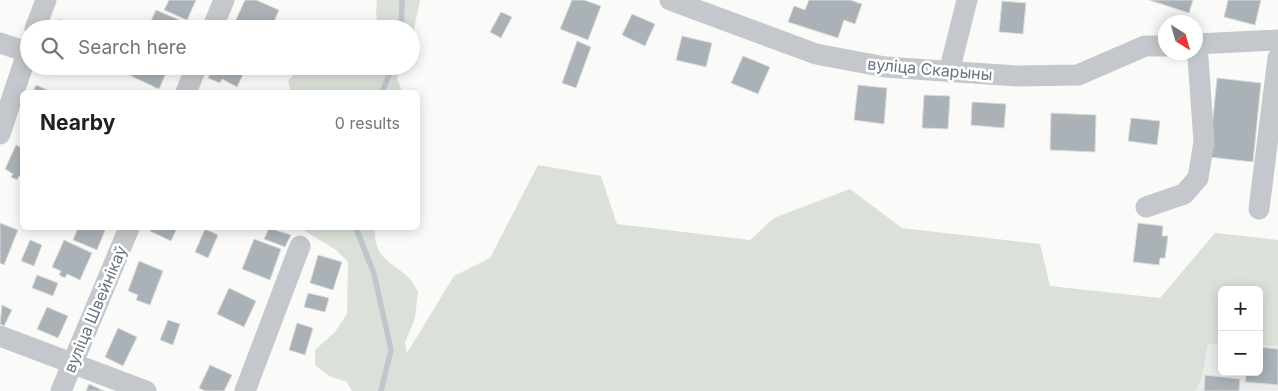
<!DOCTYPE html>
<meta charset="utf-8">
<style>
body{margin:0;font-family:Inter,sans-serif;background:#f2f2f2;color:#202124}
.controls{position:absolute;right:15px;bottom:15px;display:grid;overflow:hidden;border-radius:8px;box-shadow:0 2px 12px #0003}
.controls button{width:45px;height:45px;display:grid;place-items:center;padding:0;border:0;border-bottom:1px solid #e0e0e0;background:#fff;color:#202124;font:25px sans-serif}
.compass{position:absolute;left:1158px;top:15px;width:45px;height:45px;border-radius:50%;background:#fff;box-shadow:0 2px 12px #0003;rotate:143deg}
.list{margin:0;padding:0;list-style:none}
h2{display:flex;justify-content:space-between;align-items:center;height:65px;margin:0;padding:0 20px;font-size:21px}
h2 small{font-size:16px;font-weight:400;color:#757577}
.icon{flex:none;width:28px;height:28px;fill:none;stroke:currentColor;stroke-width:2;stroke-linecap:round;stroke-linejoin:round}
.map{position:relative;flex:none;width:1278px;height:391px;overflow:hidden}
.search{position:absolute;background:#fff;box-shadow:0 2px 12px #0003;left:20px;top:20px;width:400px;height:55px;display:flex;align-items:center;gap:12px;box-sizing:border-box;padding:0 18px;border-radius:28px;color:#757577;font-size:19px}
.panel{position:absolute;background:#fff;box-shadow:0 2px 12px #0003;left:20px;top:90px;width:400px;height:140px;border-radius:8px}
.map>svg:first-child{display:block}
</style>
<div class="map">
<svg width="1278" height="391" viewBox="0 0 1278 391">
<rect width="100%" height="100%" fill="#fafaf8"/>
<path fill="#eaeceb" d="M1208,344H1222V372H1259V345L1278,346V391H1195L1202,379Z"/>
<path fill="#dbe0d9" d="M377,0H420L411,44V29H379L376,14Z
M301,66H402L397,78L402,92H291L288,81Z
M538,165L601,176L617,224L750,240L774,218L850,189L902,228L1040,244L1050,286L1160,298L1215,233L1278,240V346L1259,345V290H1222V344H1208L1202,379L1195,391H352L347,382L329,376L315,365V350L335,332L347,314L348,262L336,250L300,228H375C374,256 386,259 406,275C411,279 414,286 418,291L415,318L405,343L407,353L454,276L490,258Z"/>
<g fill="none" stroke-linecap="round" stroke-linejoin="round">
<path stroke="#bec7cc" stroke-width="5.5" d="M401,29L402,0
M382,92L393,66
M356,228L374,274L391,350L381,391"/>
</g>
<path fill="#aab2b8" stroke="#dbdcda" d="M169,0H196L187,20L164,10Z
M245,0H256L279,10L271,29L266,27L265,29H246L234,24Z
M572,0H584L601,6L588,40L560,29Z
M809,0H850L862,4L855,24L844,20L838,38L788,22L794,6L805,10Z
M1149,0H1193L1189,13Z
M1228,0H1261L1255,25L1224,17Z
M1002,1L1026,3L1023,34L999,32Z
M156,10L191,25L189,29H168L151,21Z
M501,12L512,17L501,38L490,32Z
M632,14L655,24L645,46L622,35Z
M59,19L79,29H54Z
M682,36L712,43L706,67L676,60Z
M577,41L591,47L576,88L562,83Z
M743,56L770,67L758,94L731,83Z
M135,66H169L159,89L131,76Z
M214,66H247L237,87L222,79L220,83L208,78Z
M1217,78L1261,83L1253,162L1209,157Z
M36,85L52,92H33Z
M858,85L887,88L884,124L854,120Z
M924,95L950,96L948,129L922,128Z
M972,102L1006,104L1004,128L971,125Z
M1051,113L1096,115L1095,152L1050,150Z
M1131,118L1160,121L1157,145L1128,141Z
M16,145L22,148V178L19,176L17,180L11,177L13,174L5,169Z
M0,223L18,230L4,265L0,263Z
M1138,223L1163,226L1162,236H1168L1165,258H1160L1159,265L1133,262Z
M78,228H106L97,250L73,240Z
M151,228H177L171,241L150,231Z
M269,228L291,235L285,247L264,239Z
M205,229L218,235L208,258L195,252Z
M254,239L281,249L270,280L242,269Z
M30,240L42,245L34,266L21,261Z
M64,240L92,253L80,280L67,274L65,278L59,275L61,271L52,267Z
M318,255L342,262L333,290L310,283Z
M139,261L163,271L150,305L136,300L138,295L128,291Z
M37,275L58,283L53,296L32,288Z
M229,288L256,301L244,327L217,314Z
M308,293L329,298L325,312L304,307Z
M2,305L12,310L4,326L0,324Z
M47,307L68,316L58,338L37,329Z
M168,320L180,324L173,345L160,340Z
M297,323L313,328L305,355L289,350Z
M118,328L137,337L123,366L105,357Z
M1259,347L1278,349V385L1245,382L1246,372H1259Z
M210,365L232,375L224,391H205L199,388Z
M1205,375L1240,379L1239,391H1204Z
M89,384L104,391H86Z"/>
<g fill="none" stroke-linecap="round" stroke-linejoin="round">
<path stroke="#c4c7cb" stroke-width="21" d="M670,0L816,54L885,67L1017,76L1078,75L1145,46H1166
M35,29L46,0
M212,29L224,0
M0,43L27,52
M1196,44L1278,40
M949,72L967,0
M186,92L197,66
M0,134L29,47
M1146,207L1184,194L1198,178L1204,142L1197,44
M1259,209L1278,58
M0,336L146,391
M61,391L129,228
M245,391L300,246"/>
</g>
<g text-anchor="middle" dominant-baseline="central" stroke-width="5" stroke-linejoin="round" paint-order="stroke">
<g font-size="16" fill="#667481" stroke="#fff">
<text transform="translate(930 69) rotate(5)">вуліца Скарыны</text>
<text transform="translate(95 309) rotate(-67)">вуліца Швейнікаў</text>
</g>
</g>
</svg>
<div class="controls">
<button>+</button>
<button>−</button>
</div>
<svg class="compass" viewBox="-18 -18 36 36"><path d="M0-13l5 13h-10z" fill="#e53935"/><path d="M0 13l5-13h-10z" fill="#757577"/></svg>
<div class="search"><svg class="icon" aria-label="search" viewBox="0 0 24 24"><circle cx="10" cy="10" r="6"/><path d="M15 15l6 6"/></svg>Search here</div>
<section class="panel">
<h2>Nearby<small>0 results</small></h2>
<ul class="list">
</ul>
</section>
</div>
